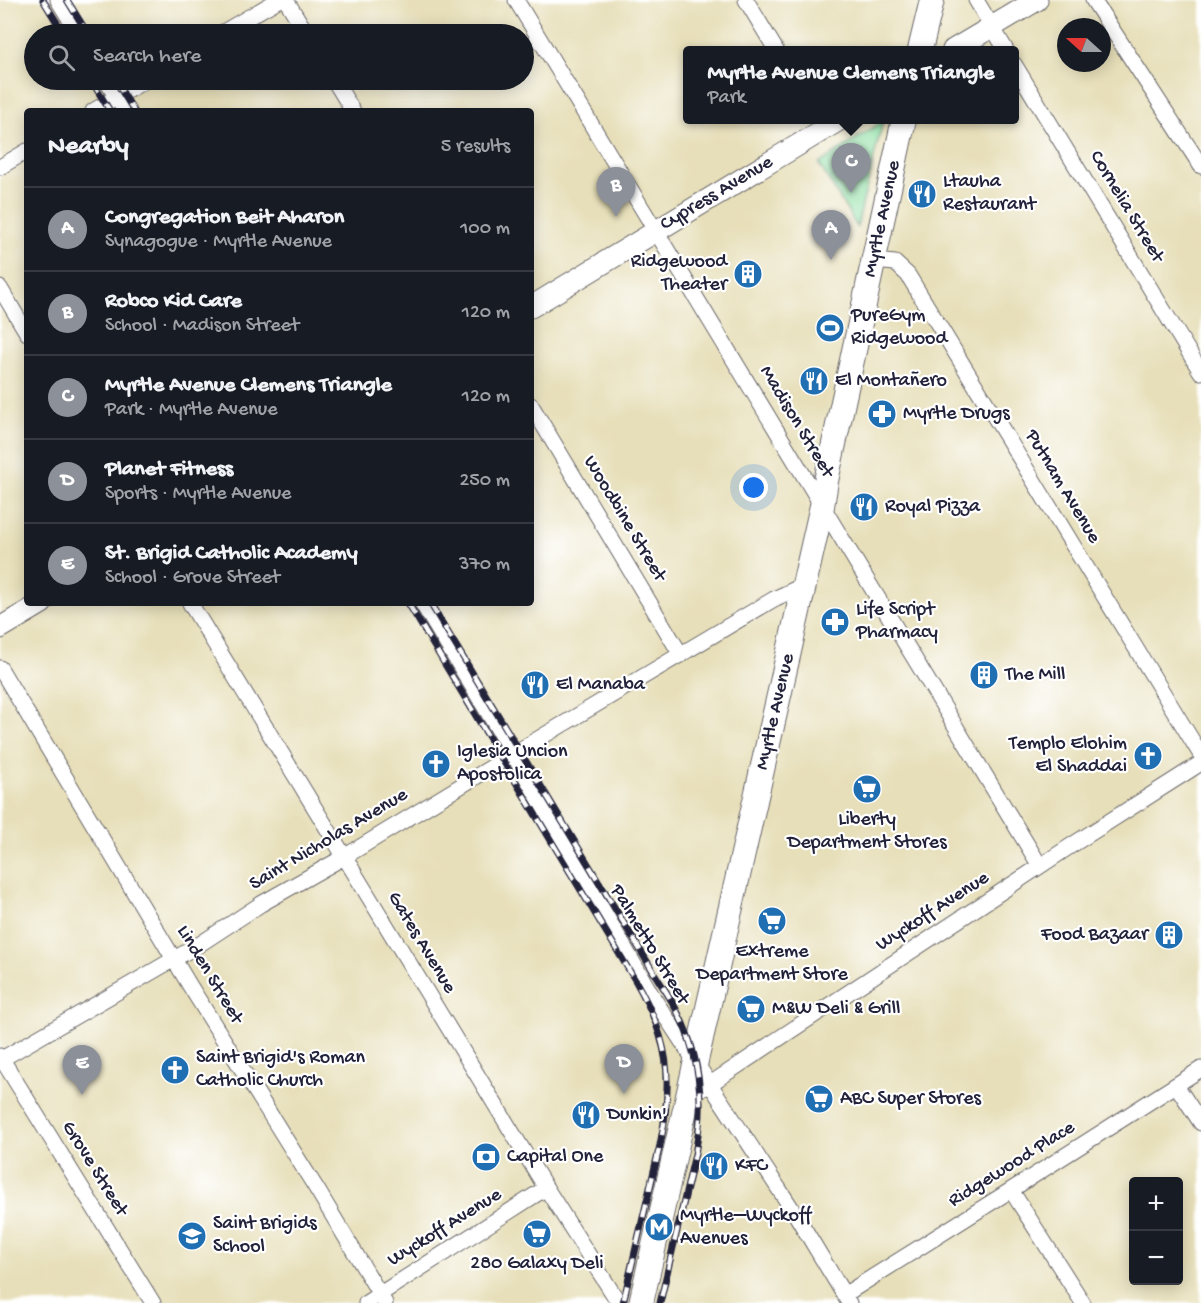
<!DOCTYPE html>
<meta charset="utf-8">
<style>
body{margin:0;font-family:"Gochi Hand",sans-serif;background:#20242c;color:#f1f3f6}
.controls{position:absolute;right:18px;bottom:18px;display:grid;overflow:hidden;border-radius:6px;box-shadow:0 3px 15px #0003}
.controls button{width:54px;height:54px;display:grid;place-items:center;padding:0;border:0;border-bottom:2px solid #363941;background:#171b24;color:#f1f3f6;font:30px sans-serif}
.compass{position:absolute;left:1057px;top:18px;width:54px;height:54px;border-radius:50%;background:#171b24;box-shadow:0 3px 15px #0003;rotate:291deg}
.you{position:absolute;left:754px;top:488px;width:21px;height:21px;margin:-15px;border:4px solid #fff;border-radius:50%;background:#1a73e8;box-shadow:0 0 0 9px #1a73e833}
.badge{display:grid;place-items:center;width:39px;height:39px;border-radius:50%;background:#8c9099;color:#fff;font-size:20px;font-weight:700}
.pin{position:absolute;translate:-50% -50px;filter:drop-shadow(0 2px 3px #0008)}
.pin::after{content:'';position:absolute;top:32px;width:21px;height:18px;background:inherit;clip-path:polygon(0 0,100% 0,50% 100%)}
.popup{position:absolute;left:683px;top:46px;width:336px;height:78px;box-sizing:border-box;display:grid;place-content:center;border-radius:6px;background:#171b24;filter:drop-shadow(0 2px 4px #0005);font-size:20px;white-space:nowrap;color:#9ea1a6}
.popup b{font-size:22px;color:#f1f3f6}
.popup::after{content:'';position:absolute;left:50%;top:100%;margin-left:-12px;border:12px solid transparent;border-top-color:#171b24}
.list{margin:0;padding:0;list-style:none}
h2{display:flex;justify-content:space-between;align-items:center;height:78px;margin:0;padding:0 24px;font-size:26px}
h2 small{font-size:20px;font-weight:400;color:#9ea1a6}
.list li{display:grid;grid-template-columns:39px 1fr auto;gap:18px;align-items:center;box-sizing:border-box;height:84px;padding:0 24px;border-top:2px solid #363941}
.list b{display:block;font-size:22px;white-space:nowrap}
.list p{margin:0;font-size:20px;white-space:nowrap;color:#9ea1a6}
.list em{font-size:20px;font-style:normal;color:#9ea1a6}
.icon{flex:none;width:33px;height:33px;fill:none;stroke:currentColor;stroke-width:2;stroke-linecap:round;stroke-linejoin:round}
.map{position:relative;flex:none;width:1201px;height:1303px;overflow:hidden}
.search{position:absolute;background:#171b24;box-shadow:0 3px 15px #0003;left:24px;top:24px;width:510px;height:66px;display:flex;align-items:center;gap:15px;box-sizing:border-box;padding:0 21px;border-radius:33px;color:#9ea1a6;font-size:22px}
.panel{position:absolute;background:#171b24;box-shadow:0 3px 15px #0003;left:24px;top:108px;width:510px;height:498px;border-radius:6px}
.map>svg:first-child{display:block}
</style>
<div class="map">
<svg width="1201" height="1303" viewBox="0 0 1201 1303">
<rect width="100%" height="100%" fill="#fff"/>
<filter id="ink" filterUnits="userSpaceOnUse"><feTurbulence type="fractalNoise" baseFrequency=".0167" numOctaves="2"/><feDisplacementMap in="SourceGraphic" scale="12" xChannelSelector="R" yChannelSelector="G"/><feConvolveMatrix kernelMatrix="1 2 1 2 8 2 1 2 1" color-interpolation-filters="sRGB"/></filter>
<filter id="wash" filterUnits="userSpaceOnUse"><feTurbulence type="fractalNoise" baseFrequency=".008" numOctaves="4" result="noise"/><feDisplacementMap in="SourceGraphic" scale="24" xChannelSelector="R" yChannelSelector="G"/><feGaussianBlur stdDeviation="1.35" result="paint"/><feColorMatrix in="noise" values="0 0 0 0 0 0 0 0 0 0 0 0 0 0 0 0 0 1.4 0 .05"/><feComposite in="paint" operator="in"/></filter>
<g filter="url(#wash)">
<rect width="100%" height="100%" fill="#e7dfb9"/>
<path fill="#89dd9f" stroke="#56806d" stroke-width="1.5" d="M883,121L858,222L857,227L819,164Z"/>
</g>
<g filter="url(#ink)">
<g fill="none" stroke-linecap="round" stroke-linejoin="round">
<g stroke="#676467" stroke-width="17">
<path id="minor" d="M58,0L79,34
M286,0L307,34
M516,0L1040,866
M746,0L776,50
M976,0L1006,50
M1093,0L1201,166
M220,34L278,0
M1014,64L1201,372
M106,80L125,111
M334,80L353,111
M93,111L146,80
M0,167L27,151
M874,261L895,263L908,275L1201,755
M0,288L27,333
M531,405L681,655
M190,603L546,1188L619,1303
M422,603L513,754L654,999L796,1215L849,1303
M0,668L190,986L318,1191L385,1303
M0,1056L153,1303
M0,1060L200,944L261,904L344,857L528,745L774,599L804,585
M1176,1085L1201,1123
M704,1088L1069,847L1201,763
M1011,1190L1083,1303
M844,1295L1011,1190L1201,1069
M366,1303L546,1188"/>
</g>
<g stroke="#676467" stroke-width="23">
<path id="secondary" d="M953,50L1037,0
M531,307L841,119
M0,628L42,603"/>
</g>
<g stroke="#676467" stroke-width="26">
<path id="primary" d="M920,50L932,0
M641,1303L822,506L826,481L904,119"/>
</g>
<use href="#minor" stroke="#fff" stroke-width="15"/>
<use href="#secondary" stroke="#fff" stroke-width="21"/>
<use href="#primary" stroke="#fff" stroke-width="24"/>
<g stroke="#22223b" stroke-width="7">
<path id="rail" d="M43,0L64,34
M67,0L88,34
M91,80L110,111
M115,80L134,111
M408,603L635,980C669,1039 674,1078 660,1145L623,1303
M430,603L659,981C684,1017 700,1059 700,1103C701,1120 698,1137 695,1154L660,1303"/>
</g>
<use href="#rail" stroke="#fff" stroke-width="4.5" stroke-dasharray="14" stroke-linecap="butt"/>
</g>
</g>
<defs>
<g id="restaurant-disc" transform="scale(1.5)"><circle r="9.5" fill="#1f6fb2" stroke="#fff"/><path d="M-5-6h1v4h1v-4h1v4h1v-4h1v5L-1.5 .5V6h-2V.5L-5-1ZM5-6V6H3V1.5H1.5Q1.5-4 5-6Z" fill="#fff"/></g>
<g id="building-disc" transform="scale(1.5)"><circle r="9.5" fill="#1f6fb2" stroke="#fff"/><path d="M-4-6H4V6H1V3H-1V6H-4ZM-2.5-4.3h1.7v1.8h-1.7ZM.8-4.3h1.7v1.8H.8ZM-2.5-1h1.7V.8h-1.7ZM.8-1h1.7V.8H.8Z" fill="#fff"/></g>
<g id="stadium-disc" transform="scale(1.5)"><circle r="9.5" fill="#1f6fb2" stroke="#fff"/><path d="M0-5a6.5 5 0 1 0 0 10a6.5 5 0 1 0 0-10ZM-3.5-1.8h7v3.6h-7Z" fill="#fff"/></g>
<g id="pharmacy-disc" transform="scale(1.5)"><circle r="9.5" fill="#1f6fb2" stroke="#fff"/><path d="M-2-6h4v4h4v4h-4v4h-4v-4h-4v-4h4Z" fill="#fff"/></g>
<g id="church-disc" transform="scale(1.5)"><circle r="9.5" fill="#1f6fb2" stroke="#fff"/><path d="M-1.2-6h2.4v3.5h3.3v2.4h-3.3V6h-2.4V-.1h-3.3v-2.4h3.3Z" fill="#fff"/></g>
<g id="supermarket-disc" transform="scale(1.5)"><circle r="9.5" fill="#1f6fb2" stroke="#fff"/><path d="M-6-5.5h2.5l.6 2H6L4.5 2H-2.5L-4.4-4H-6ZM-1.5 3.2a1.3 1.3 0 1 0 .1 0ZM3 3.2a1.3 1.3 0 1 0 .1 0Z" fill="#fff"/></g>
<g id="bank-disc" transform="scale(1.5)"><circle r="9.5" fill="#1f6fb2" stroke="#fff"/><path d="M-6-4H6V4H-6ZM0-2.3a2.3 2.3 0 1 0 0 4.6a2.3 2.3 0 1 0 0-4.6Z" fill="#fff"/></g>
<g id="metro-disc" transform="scale(1.5)"><circle r="9.5" fill="#1f6fb2" stroke="#fff"/><path d="M-5.5 5V-5H-3L0 0L3-5H5.5V5H3V-.5L0 4L-3-.5V5Z" fill="#fff"/></g>
<g id="school-disc" transform="scale(1.5)"><circle r="9.5" fill="#1f6fb2" stroke="#fff"/><path d="M0-5L7-2L0 1L-7-2ZM-4 1L0 2.5L4 1V4Q0 6-4 4Z" fill="#fff"/></g>
</defs>
<g fill-rule="evenodd">
<use href="#restaurant-disc" x="922" y="194"/>
<use href="#building-disc" x="748" y="274"/>
<use href="#stadium-disc" x="830" y="328"/>
<use href="#restaurant-disc" x="814" y="381"/>
<use href="#pharmacy-disc" x="882" y="414"/>
<use href="#restaurant-disc" x="864" y="507"/>
<use href="#pharmacy-disc" x="835" y="622"/>
<use href="#building-disc" x="984" y="675"/>
<use href="#restaurant-disc" x="535" y="685"/>
<use href="#church-disc" x="1148" y="756"/>
<use href="#church-disc" x="436" y="764"/>
<use href="#supermarket-disc" x="867" y="789"/>
<use href="#supermarket-disc" x="772" y="921"/>
<use href="#building-disc" x="1169" y="935"/>
<use href="#supermarket-disc" x="751" y="1009"/>
<use href="#church-disc" x="175" y="1070"/>
<use href="#supermarket-disc" x="819" y="1099"/>
<use href="#restaurant-disc" x="586" y="1115"/>
<use href="#bank-disc" x="486" y="1157"/>
<use href="#restaurant-disc" x="714" y="1166"/>
<use href="#metro-disc" x="659" y="1227"/>
<use href="#supermarket-disc" x="537" y="1234"/>
<use href="#school-disc" x="192" y="1236"/>
</g>
<g text-anchor="middle" dominant-baseline="central" stroke-width="4.5" stroke-linejoin="round" paint-order="stroke">
<g font-size="20" fill="#22223b" stroke="#fff" text-anchor="start">
<text x="943" y="182">Ltauha<tspan x="943" dy="23">Restaurant</tspan></text>
<text x="727" y="262" text-anchor="end">Ridgewood<tspan x="727" dy="23">Theater</tspan></text>
<text x="851" y="316">PureGym<tspan x="851" dy="23">Ridgewood</tspan></text>
<text x="835" y="381">El Montañero</text>
<text x="903" y="414">Myrtle Drugs</text>
<text x="885" y="507">Royal Pizza</text>
<text x="856" y="610">Life Script<tspan x="856" dy="23">Pharmacy</tspan></text>
<text x="1005" y="675">The Mill</text>
<text x="556" y="685">El Manaba</text>
<text x="1127" y="744" text-anchor="end">Templo Elohim<tspan x="1127" dy="23">El Shaddai</tspan></text>
<text x="457" y="752">Iglesia Uncion<tspan x="457" dy="23">Apostolica</tspan></text>
<text x="867" y="820" text-anchor="middle">Liberty<tspan x="867" dy="23">Department Stores</tspan></text>
<text x="1148" y="935" text-anchor="end">Food Bazaar</text>
<text x="772" y="952" text-anchor="middle">Extreme<tspan x="772" dy="23">Department Store</tspan></text>
<text x="772" y="1009">M&amp;W Deli &amp; Grill</text>
<text x="196" y="1058">Saint Brigid's Roman<tspan x="196" dy="23">Catholic Church</tspan></text>
<text x="840" y="1099">ABC Super Stores</text>
<text x="607" y="1115">Dunkin'</text>
<text x="507" y="1157">Capital One</text>
<text x="735" y="1166">KFC</text>
<text x="680" y="1216">Myrtle–Wyckoff<tspan x="680" dy="23">Avenues</tspan></text>
<text x="213" y="1224">Saint Brigids<tspan x="213" dy="23">School</tspan></text>
<text x="537" y="1264" text-anchor="middle">280 Galaxy Deli</text>
</g>
<g font-size="20" fill="#22223b" stroke="#fff">
<text transform="translate(717 194) rotate(-31)">Cypress Avenue</text>
<text transform="translate(1126 207) rotate(59)">Cornelia Street</text>
<text transform="translate(883 219) rotate(-78)">Myrtle Avenue</text>
<text transform="translate(796 422) rotate(59)">Madison Street</text>
<text transform="translate(1062 487) rotate(59)">Putnam Avenue</text>
<text transform="translate(624 519) rotate(59)">Woodbine Street</text>
<text transform="translate(776 712) rotate(-77)">Myrtle Avenue</text>
<text transform="translate(329 840) rotate(-31)">Saint Nicholas Avenue</text>
<text transform="translate(933 912) rotate(-33)">Wyckoff Avenue</text>
<text transform="translate(421 943) rotate(59)">Gates Avenue</text>
<text transform="translate(649 945) rotate(59)">Palmetto Street</text>
<text transform="translate(209 975) rotate(59)">Linden Street</text>
<text transform="translate(1012 1165) rotate(-32)">Ridgewood Place</text>
<text transform="translate(94 1169) rotate(58)">Grove Street</text>
<text transform="translate(445 1228) rotate(-32)">Wyckoff Avenue</text>
</g>
</g>
</svg>
<div class="controls">
<button>+</button>
<button>−</button>
</div>
<svg class="compass" viewBox="-18 -18 36 36"><path d="M0-13l5 13h-10z" fill="#e53935"/><path d="M0 13l5-13h-10z" fill="#9ea1a6"/></svg>
<div class="you"></div>
<div class="pin badge" style="left:831px;top:260px">A</div>
<div class="pin badge" style="left:616px;top:217px">B</div>
<div class="pin badge" style="left:851px;top:193px">C</div>
<div class="popup"><b>Myrtle Avenue Clemens Triangle</b>Park</div>
<div class="pin badge" style="left:624px;top:1094px">D</div>
<div class="pin badge" style="left:82px;top:1095px">E</div>
<div class="search"><svg class="icon" aria-label="search" viewBox="0 0 24 24"><circle cx="10" cy="10" r="6"/><path d="M15 15l6 6"/></svg>Search here</div>
<section class="panel">
<h2>Nearby<small>5 results</small></h2>
<ul class="list">
<li><span class="badge">A</span><div><b>Congregation Beit Aharon</b><p>Synagogue · Myrtle Avenue</p></div><em>100 m</em></li>
<li><span class="badge">B</span><div><b>Robco Kid Care</b><p>School · Madison Street</p></div><em>120 m</em></li>
<li><span class="badge">C</span><div><b>Myrtle Avenue Clemens Triangle</b><p>Park · Myrtle Avenue</p></div><em>120 m</em></li>
<li><span class="badge">D</span><div><b>Planet Fitness</b><p>Sports · Myrtle Avenue</p></div><em>250 m</em></li>
<li><span class="badge">E</span><div><b>St. Brigid Catholic Academy</b><p>School · Grove Street</p></div><em>370 m</em></li>
</ul>
</section>
</div>
